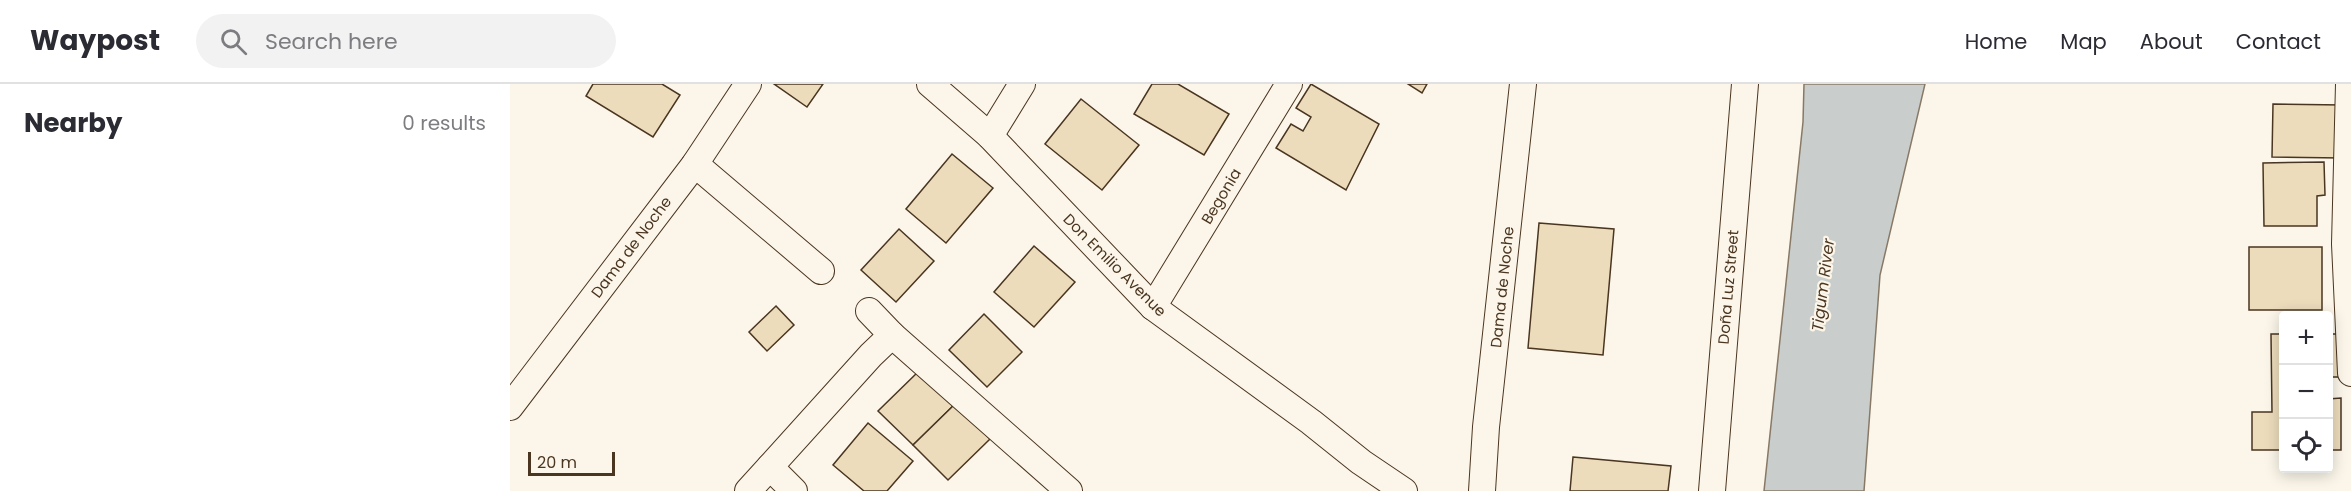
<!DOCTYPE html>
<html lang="en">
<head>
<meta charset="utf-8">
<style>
	body { margin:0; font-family:Poppins,sans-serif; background:#f2f2f3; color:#2b2b33 }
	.controls { position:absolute; right:18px; bottom:18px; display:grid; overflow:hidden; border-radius:6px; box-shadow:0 3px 15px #0003 }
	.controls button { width:54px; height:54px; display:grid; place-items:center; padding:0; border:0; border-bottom:2px solid #e1e1e2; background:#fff; color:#2b2b33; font:30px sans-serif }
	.scale { position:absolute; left:18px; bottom:15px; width:87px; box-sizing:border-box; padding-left:6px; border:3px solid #4a3520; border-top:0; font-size:16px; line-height:21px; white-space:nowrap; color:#4a3520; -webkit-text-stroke:4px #fbf6e9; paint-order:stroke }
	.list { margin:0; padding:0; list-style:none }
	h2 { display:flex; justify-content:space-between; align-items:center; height:78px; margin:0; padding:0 24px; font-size:26px }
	h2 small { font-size:20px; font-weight:400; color:#7c7c81 }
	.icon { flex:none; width:33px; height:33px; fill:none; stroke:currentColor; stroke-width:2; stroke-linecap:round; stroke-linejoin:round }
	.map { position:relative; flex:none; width:1841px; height:407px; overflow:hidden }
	header { display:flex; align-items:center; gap:36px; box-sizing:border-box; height:84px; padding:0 30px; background:#fff; border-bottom:2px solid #e1e1e2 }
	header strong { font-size:28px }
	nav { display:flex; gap:33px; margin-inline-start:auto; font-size:21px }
	.search { width:420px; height:54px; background:#f2f2f3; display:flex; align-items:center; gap:15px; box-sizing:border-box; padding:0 21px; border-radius:33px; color:#7c7c81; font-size:22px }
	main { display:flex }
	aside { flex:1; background:#fff }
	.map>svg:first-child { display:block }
	.water { fill:#c9cecd; stroke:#887966; stroke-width:1.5 }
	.building { fill:#ecdcbc; stroke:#4a3520; stroke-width:1.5 }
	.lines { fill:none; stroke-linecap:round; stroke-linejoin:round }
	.street-casing { stroke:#4a3520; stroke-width:28 }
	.street { stroke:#fbf6e9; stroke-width:26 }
	.labels { text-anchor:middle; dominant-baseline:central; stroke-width:4.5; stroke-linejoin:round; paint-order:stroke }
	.street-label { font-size:15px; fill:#4a3520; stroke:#fbf6e9 }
	.water-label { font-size:16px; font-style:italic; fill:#4a3520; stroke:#fbf6e9 }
</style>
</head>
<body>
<header>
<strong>Waypost</strong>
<div class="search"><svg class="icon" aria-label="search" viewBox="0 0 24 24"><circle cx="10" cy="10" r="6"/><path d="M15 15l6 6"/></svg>Search here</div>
<nav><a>Home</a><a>Map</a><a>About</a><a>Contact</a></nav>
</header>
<main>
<aside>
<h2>Nearby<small>0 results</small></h2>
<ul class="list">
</ul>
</aside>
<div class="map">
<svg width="1841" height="407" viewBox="0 0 1841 407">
	<rect width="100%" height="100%" fill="#fbf6e9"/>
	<polygon class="water" points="1294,0 1415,0 1370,191 1354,407 1254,407 1293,38"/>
	<g class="building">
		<polygon points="83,0 152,0 170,11 143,53 76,12"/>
		<polygon points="264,0 313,0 297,23"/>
		<polygon points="642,0 668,0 719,30 694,71 624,30"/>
		<polygon points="801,0 869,40 836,106 766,64 781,40 793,47 801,33 786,24"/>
		<polygon points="898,0 917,0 912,9"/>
		<polygon points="571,15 629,61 592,106 535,60"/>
		<polygon points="1763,20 1833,21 1832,74 1762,73"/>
		<polygon points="442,70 483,104 436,159 396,125"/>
		<polygon points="1814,78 1815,111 1807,112 1807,142 1754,142 1753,79"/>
		<polygon points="1029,139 1104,145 1093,271 1018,264"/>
		<polygon points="389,145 424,177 386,218 351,186"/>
		<polygon points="524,162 565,198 524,243 484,208"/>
		<rect x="1739" y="163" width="73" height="63"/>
		<polygon points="266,222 284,241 257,267 239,248"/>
		<polygon points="474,230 512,268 477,303 439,266"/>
		<polygon points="1761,250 1774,250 1774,366 1742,366 1742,328 1762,328"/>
		<rect x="1818" y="250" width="15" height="43"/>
		<polygon points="411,285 445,320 403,361 368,327"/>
		<polygon points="1831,314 1831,366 1818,366 1818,315"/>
		<polygon points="445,320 480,355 438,396 403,361"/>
		<polygon points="358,339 403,377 377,407 354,407 323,381"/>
		<polygon points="1063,373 1161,382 1158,407 1060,407"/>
	</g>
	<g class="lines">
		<g class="street-casing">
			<g id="street">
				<polyline points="420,0 480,52 643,223 801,338 851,378 894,407"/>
				<polyline points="1839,0 1835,160 1841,289"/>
				<polyline points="480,52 512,0"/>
				<polyline points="185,80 311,187"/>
				<polyline points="643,223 779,0"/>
				<polyline points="359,227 382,251 559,407"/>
				<polyline points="0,323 185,80 238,0"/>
				<polyline points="260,383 284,407"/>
				<polyline points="238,407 361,271 382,251"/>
				<polyline points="972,407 976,343 1013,0"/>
				<polyline points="1202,407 1235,0"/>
			</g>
		</g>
		<use href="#street" class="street"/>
	</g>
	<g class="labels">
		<g class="street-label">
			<text transform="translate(711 112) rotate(-59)">Begonia</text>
			<text transform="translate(121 163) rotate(-53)">Dama de Noche</text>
			<text transform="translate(605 181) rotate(45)">Don Emilio Avenue</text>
			<text transform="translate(992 203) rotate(-84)">Dama de Noche</text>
			<text transform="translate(1218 203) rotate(-85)">Doña Luz Street</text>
		</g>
		<g class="water-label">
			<text transform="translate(1313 201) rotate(-83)">Tigum River</text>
		</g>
	</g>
</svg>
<div class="controls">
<button>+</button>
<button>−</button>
<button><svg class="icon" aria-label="locate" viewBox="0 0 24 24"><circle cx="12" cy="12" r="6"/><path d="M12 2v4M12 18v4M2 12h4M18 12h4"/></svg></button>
</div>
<div class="scale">20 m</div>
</div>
</main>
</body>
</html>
